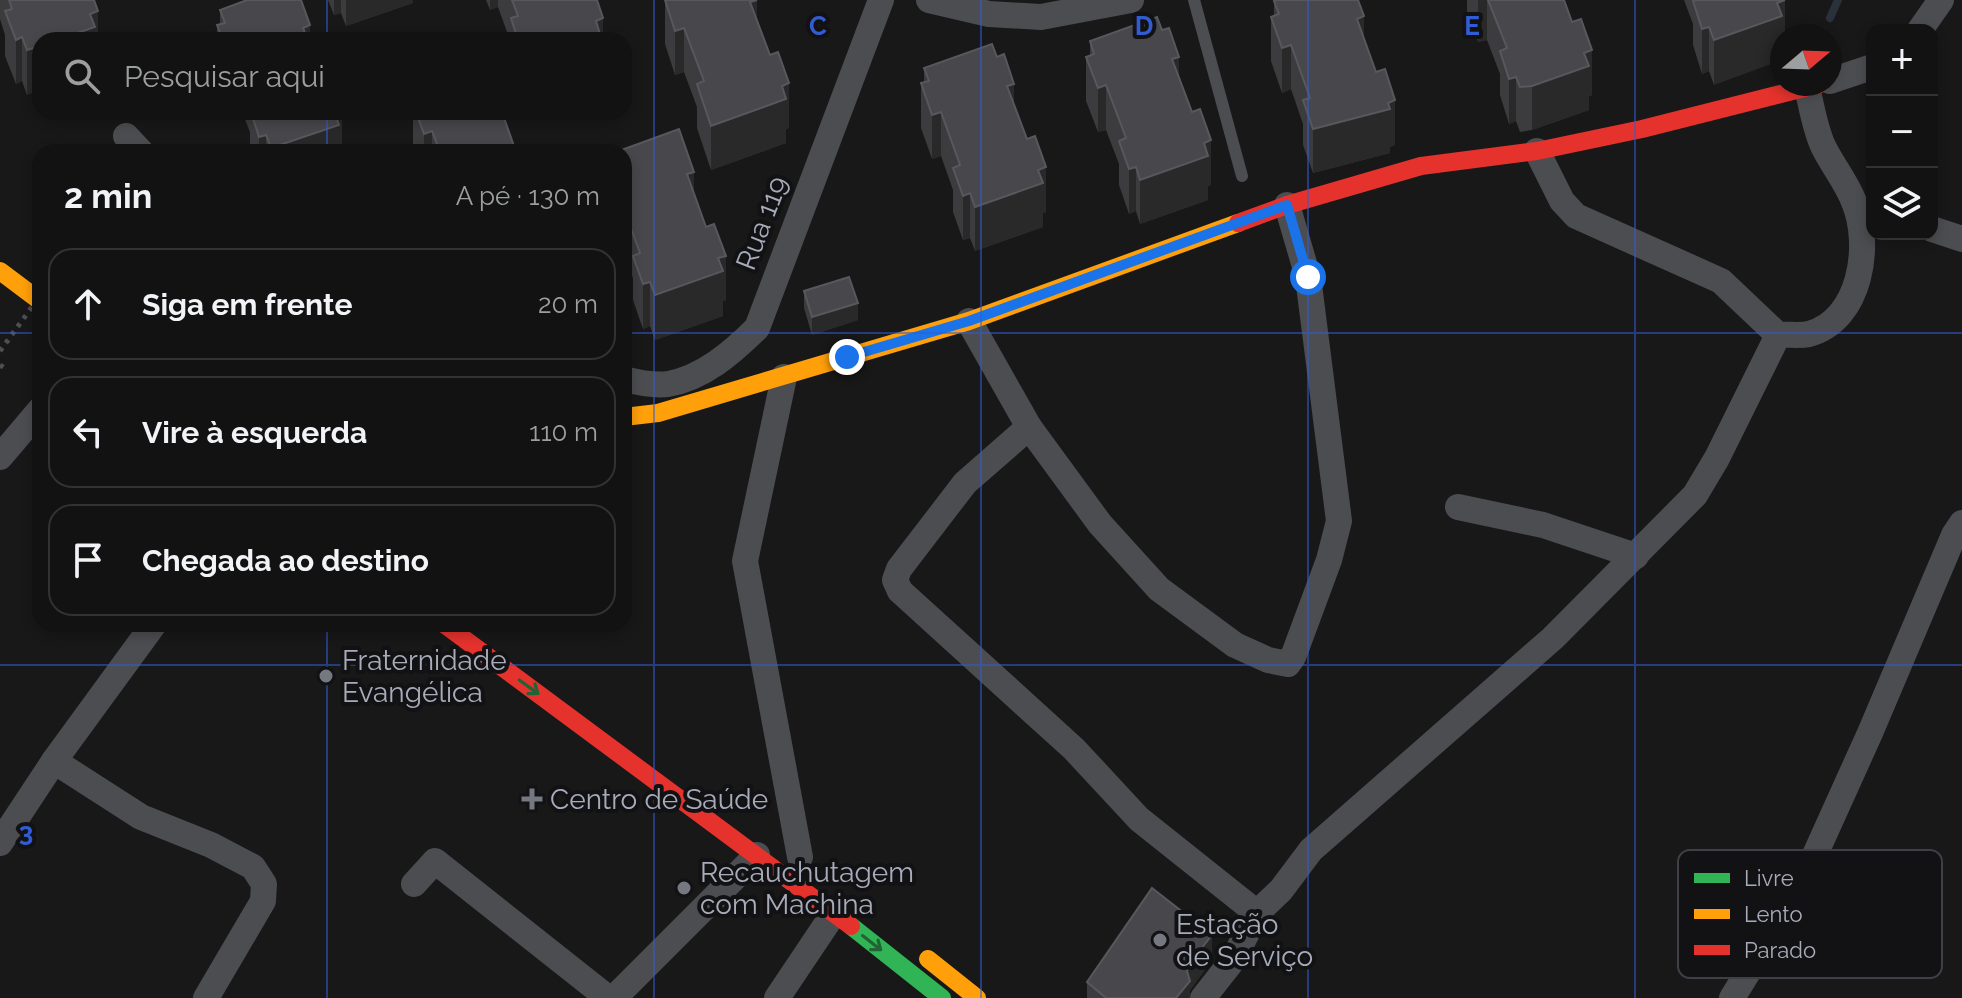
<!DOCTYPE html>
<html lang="pt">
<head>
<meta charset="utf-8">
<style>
	body { margin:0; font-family:Raleway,sans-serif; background:#1f2020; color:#f1f3f6 }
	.controls { position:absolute; right:24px; top:24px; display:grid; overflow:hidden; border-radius:16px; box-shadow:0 4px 12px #0003 }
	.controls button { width:72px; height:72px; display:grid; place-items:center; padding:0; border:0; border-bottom:2px solid #313232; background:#121212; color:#f1f3f6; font:40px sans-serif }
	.compass { position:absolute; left:1770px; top:24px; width:72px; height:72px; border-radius:50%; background:#121212; box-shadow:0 4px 12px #0003; rotate:71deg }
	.stop { position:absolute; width:24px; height:24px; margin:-18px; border:6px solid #1a73e8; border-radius:50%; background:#fff }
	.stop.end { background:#1a73e8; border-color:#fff; box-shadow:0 2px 8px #0008 }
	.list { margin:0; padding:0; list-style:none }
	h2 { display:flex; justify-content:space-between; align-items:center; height:104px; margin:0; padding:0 32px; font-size:34px }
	h2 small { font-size:26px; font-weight:400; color:#9c9e9f }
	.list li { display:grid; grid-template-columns:52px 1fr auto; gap:24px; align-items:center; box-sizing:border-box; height:112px; margin:0 16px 16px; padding:0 16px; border:2px solid #313232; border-radius:24px }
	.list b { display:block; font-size:30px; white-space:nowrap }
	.list em { font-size:26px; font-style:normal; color:#9c9e9f }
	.icon { flex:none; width:44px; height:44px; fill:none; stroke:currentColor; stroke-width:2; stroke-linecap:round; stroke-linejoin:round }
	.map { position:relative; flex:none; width:1962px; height:998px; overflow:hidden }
	.search { position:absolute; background:#121212; box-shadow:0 4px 12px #0003; left:32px; top:32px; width:600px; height:88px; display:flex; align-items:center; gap:20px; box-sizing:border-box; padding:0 28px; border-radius:24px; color:#9c9e9f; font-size:30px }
	.panel { position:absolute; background:#121212; box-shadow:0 4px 12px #0003; left:32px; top:144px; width:600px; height:488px; border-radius:24px }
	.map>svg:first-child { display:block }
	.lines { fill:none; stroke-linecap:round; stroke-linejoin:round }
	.stream { stroke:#2a313b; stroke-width:8 }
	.path { stroke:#4e4e53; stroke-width:5; stroke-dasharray:4 6; stroke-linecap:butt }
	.lane { stroke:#4c4d51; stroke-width:12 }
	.street { stroke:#4c4d51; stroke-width:26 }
	.fast { stroke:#30b455; stroke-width:18 }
	.slow { stroke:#ff9f0a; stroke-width:18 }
	.jam { stroke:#e5322d; stroke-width:18 }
	.path-bridge { stroke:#4e4e53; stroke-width:5; stroke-dasharray:4 6; stroke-linecap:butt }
	.wall { fill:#3c3c3f }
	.shaded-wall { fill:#29292a }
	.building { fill:#48484c; stroke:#57585d; stroke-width:2 }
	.oneway { stroke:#216334 }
	.route { stroke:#1a73e8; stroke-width:10 }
	.grid { fill:none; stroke:#325cd3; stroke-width:2; stroke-opacity:0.55 }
	.poi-dot { fill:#767881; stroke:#121214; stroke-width:3 }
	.labels { text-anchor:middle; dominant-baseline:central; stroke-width:8; stroke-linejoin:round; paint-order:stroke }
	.street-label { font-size:28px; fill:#a8abb9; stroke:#121214 }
	.poi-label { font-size:28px; fill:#a8abb9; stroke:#121214; text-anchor:start }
	.key { fill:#121214; stroke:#3f4046; stroke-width:2 }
	.key-label { font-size:22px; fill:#a8abb9 }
	.grid-label { font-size:26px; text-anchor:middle; font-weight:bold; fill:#325cd3; stroke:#121214; stroke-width:8; stroke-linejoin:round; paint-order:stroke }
</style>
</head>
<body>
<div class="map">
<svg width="1962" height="998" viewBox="0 0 1962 998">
	<rect width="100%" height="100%" fill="#181818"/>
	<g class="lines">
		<polyline class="stream" points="1830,18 1838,0"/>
		<polyline class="path" points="0,365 7,370"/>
		<polyline class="lane" points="1194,0 1242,176"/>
		<g class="street">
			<polyline points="929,0 989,14 1041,17 1131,0"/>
			<polyline points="1920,30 1941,0"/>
			<polyline points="1830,81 1872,67"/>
			<polyline points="126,136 141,152"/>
			<polyline points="1537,151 1562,201 1576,216 1721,281 1778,335"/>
			<polyline points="1932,229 1962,239"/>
			<polyline points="969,321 1029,427 1100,524 1159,589 1235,645 1268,660 1288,664 1293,657 1329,560 1339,521 1308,277 1287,205"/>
			<polyline points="784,377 745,561 800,857"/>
			<path d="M624 379C636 382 655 386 668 384 703 378 733 352 757 328L881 0"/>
			<polyline points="1029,427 965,483 899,569 895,580 900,591 1074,749 1139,819 1257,913"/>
			<polyline points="0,457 40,410"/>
			<polyline points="1458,507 1543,525 1636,556"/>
			<polyline points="54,761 141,817 211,845 253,867 264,884 263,901 206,998"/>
			<polyline points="0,843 54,761 154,624"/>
			<polyline points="414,884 435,861 608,998"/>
			<polyline points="614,998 757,855"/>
			<polyline points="777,998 834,913"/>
			<path d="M1203 998 1233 960 1257 913 1281 890 1311 850 1553 638 1695 495 1717 458 1778 335C1787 334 1800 336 1809 334 1861 320 1872 245 1854 202 1847 183 1833 166 1824 148 1815 130 1812 107 1807 88"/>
			<polyline points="1732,998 1800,888 1870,733 1954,535 1962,523"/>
		</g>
		<polyline class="fast" points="851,926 942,998"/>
		<g class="slow">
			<polyline points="0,271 40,301"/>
			<polyline points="624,417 658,413 969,321 1238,223"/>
			<polyline points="928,959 977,998"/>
		</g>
		<g class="jam">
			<polyline points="1238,223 1287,205 1421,166 1537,151 1642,129 1820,84"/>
			<polyline points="444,624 851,926"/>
		</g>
		<polyline class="path-bridge" points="0,351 40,296"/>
	</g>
	<g class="wall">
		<polygon points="0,0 94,0 98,40 27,95 22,81 16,84 5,56 5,35 0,19"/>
		<polygon points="328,0 413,0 413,3 346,26 341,13 334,15"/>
		<polygon points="486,0 597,0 603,40 510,40 498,7 490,10"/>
		<polygon points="665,0 757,21 770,55 789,128 786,129 786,143 711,170 697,128 697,107 684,72 675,75 665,44"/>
		<polygon points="1467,0 1564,0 1592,95 1589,96 1589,110 1532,130 1520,132 1516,121 1509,124 1500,95 1500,74 1487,40 1478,42 1467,11"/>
		<polygon points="1684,0 1785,0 1785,36 1714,85 1709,71 1702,74 1693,45 1693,24"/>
		<polygon points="1274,1 1364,39 1395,145 1390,147 1390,153 1313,173 1303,145 1303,124 1291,89 1282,93 1271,61 1271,17 1274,16"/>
		<polygon points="220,10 310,40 217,40 217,25 220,24"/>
		<polygon points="1090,41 1179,78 1211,185 1208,186 1208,200 1140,224 1136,211 1129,214 1119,185 1119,164 1106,130 1098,132 1086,101 1086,57 1090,56"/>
		<polygon points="924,68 1014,105 1046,212 1043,213 1043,227 975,251 970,238 963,240 953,212 953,190 941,156 932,159 921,128 921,83 924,82"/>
		<polygon points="242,112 342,112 342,152 250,152 250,132"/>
		<polygon points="413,112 506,112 506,124 516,152 415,152 413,147"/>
		<polygon points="624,152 694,193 726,300 723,301 723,316 655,340 650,326 643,329 633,300 633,278 624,253"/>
		<polygon points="804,291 858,320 812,335 804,308"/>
		<polygon points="1212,960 1190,990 1190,998 1087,998 1087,982"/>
	</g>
	<g class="shaded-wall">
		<polygon points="334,0 341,0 341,13 334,15"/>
		<polygon points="346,0 413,0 413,3 346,26"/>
		<polygon points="490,0 498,0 498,7 490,10"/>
		<polygon points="757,0 757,44 750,2"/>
		<polygon points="1478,0 1487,0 1487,40 1478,42"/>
		<polygon points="1785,0 1785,36 1782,36 1782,60 1714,85 1714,40 1777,3"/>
		<polygon points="98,11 98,40 57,40 90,14"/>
		<polygon points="1364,16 1364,61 1357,19"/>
		<polygon points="603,18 603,40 582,40 596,21"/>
		<polygon points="310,25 310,40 303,40 303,28"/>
		<polygon points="1709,27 1709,71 1702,74 1702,29"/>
		<polygon points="684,28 684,72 675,75 675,31"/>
		<polygon points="22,37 22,81 16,84 16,40"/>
		<polygon points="1291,45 1291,89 1282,93 1282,48"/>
		<polygon points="40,46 40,90 27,95 27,50"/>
		<polygon points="1592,50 1592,95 1589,96 1589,110 1532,130 1532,86 1584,53"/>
		<polygon points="1179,57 1179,101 1172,59"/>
		<polygon points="1516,77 1516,121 1509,124 1509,79"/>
		<polygon points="789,83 789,128 786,129 786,143 711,170 711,126 782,86"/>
		<polygon points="1014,84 1014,128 1007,86"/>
		<polygon points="1106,85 1106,130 1098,132 1098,88"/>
		<polygon points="1395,100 1395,145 1390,147 1390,153 1313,173 1313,129"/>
		<polygon points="334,112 342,112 342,152 271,152 271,148"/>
		<polygon points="941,112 941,156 932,159 932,115"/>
		<polygon points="432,131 432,152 424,152 424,134"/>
		<polygon points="266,135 266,152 259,152 259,137"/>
		<polygon points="1211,140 1211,185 1208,186 1208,200 1140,224 1140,180 1204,143"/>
		<polygon points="1046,167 1046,212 1043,213 1043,227 975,251 975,207 1038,170"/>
		<polygon points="1136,167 1136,211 1129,214 1129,169"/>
		<polygon points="694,172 694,217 687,174"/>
		<polygon points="970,193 970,238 963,240 963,196"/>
		<polygon points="726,256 726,300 723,301 723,316 655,340 655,295 718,258"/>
		<polygon points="650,282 650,326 643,329 643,284"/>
		<polygon points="858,303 858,320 812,335 812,317"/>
		<polygon points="1212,935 1212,960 1190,990 1190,998 1176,998 1190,963"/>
	</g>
	<g class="building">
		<polygon points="9,0 94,0 98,11 90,14 95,27 57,40 40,40 40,46 27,50 22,37 16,40 5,11 12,9"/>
		<polygon points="247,0 301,0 310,25 303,28 308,40 223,40 217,25 225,23 220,10"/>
		<polygon points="512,0 597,0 603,18 596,21 600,34 582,40 518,40 511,18 518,16"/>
		<polygon points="665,0 757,0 750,2 770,55 778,52 789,83 782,86 786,99 711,126 697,84 704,81 684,28 675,31"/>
		<polygon points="1277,0 1358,0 1364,16 1357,19 1376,72 1385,69 1395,100 1388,103 1390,109 1313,129 1303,100 1310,98 1291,45 1282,48 1271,17 1279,14 1274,1"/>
		<polygon points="1488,0 1564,0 1572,22 1581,19 1592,50 1584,53 1589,66 1532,86 1520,87 1516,77 1509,79 1500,51 1507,48"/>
		<polygon points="1695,0 1785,0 1777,3 1782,16 1714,40 1709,27 1702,29 1693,1"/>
		<polygon points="1157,17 1162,30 1169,28 1179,57 1172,59 1192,112 1200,109 1211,140 1204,143 1208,156 1140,180 1136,167 1129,169 1119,141 1126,138 1106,85 1098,88 1086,57 1094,54 1090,41"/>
		<polygon points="992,44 997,57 1004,54 1014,84 1007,86 1027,139 1035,136 1046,167 1038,170 1043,183 975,207 970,193 963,196 953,168 960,165 941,112 932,115 921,83 929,81 924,68"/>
		<polygon points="251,112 334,112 339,125 271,148 266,135 259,137"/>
		<polygon points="416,112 502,112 516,152 440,152 432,131 424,134"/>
		<polygon points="679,129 694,172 687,174 706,227 714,224 726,256 718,258 723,271 655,295 650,282 643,284 633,256 640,253 624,209 624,152 616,152"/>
		<polygon points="849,277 858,303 812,317 804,291"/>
		<polygon points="1152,888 1212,935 1190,963 1187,971 1190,981 1176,998 1106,998 1087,982"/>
	</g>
	<defs><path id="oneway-shaft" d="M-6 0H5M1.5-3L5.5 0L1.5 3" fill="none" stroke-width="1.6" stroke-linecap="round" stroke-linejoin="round" transform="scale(2)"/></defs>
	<g class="oneway">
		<use href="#oneway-shaft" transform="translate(529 687) rotate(36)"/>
		<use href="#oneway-shaft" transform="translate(872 943) rotate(38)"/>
	</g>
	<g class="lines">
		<polyline class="route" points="847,357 969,321 1287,205 1308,277"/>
	</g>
	<path class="grid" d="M327 0V40M654 0V998M981 0V998M1308 0V998M1635 0V998M327 112V152M0 333H40M624 333H1962M327 624V998M0 665H1962"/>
	<g class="poi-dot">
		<circle cx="326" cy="676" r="8"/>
		<path d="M528 787h8v8h8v8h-8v8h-8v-8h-8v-8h8z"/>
		<circle cx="684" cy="888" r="8"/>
		<circle cx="1160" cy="940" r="8"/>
	</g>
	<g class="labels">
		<g class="street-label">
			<text transform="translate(762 223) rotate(-69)">Rua 119</text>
		</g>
		<g class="poi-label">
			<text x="342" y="660">Fraternidade<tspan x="342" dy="32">Evangélica</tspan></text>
			<text x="550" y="799">Centro de Saúde</text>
			<text x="700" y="872">Recauchutagem<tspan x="700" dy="32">com Machina</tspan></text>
			<text x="1176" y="924">Estação<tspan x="1176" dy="32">de Serviço</tspan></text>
		</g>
	</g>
	<rect x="1678" y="850" width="264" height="128" rx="12" class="key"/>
	<rect x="1694" y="873" width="36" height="10" fill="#30b455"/>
	<rect x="1694" y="909" width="36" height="10" fill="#ff9f0a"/>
	<rect x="1694" y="945" width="36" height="10" fill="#e5322d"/>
	<g class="key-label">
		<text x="1744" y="886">Livre</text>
		<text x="1744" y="922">Lento</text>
		<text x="1744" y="958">Parado</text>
	</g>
	<g class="grid-label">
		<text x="818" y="35">C</text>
		<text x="1144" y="35">D</text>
		<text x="1472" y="35">E</text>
		<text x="26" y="841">3</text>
	</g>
</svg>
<div class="controls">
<button>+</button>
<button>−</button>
<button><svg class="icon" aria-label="layers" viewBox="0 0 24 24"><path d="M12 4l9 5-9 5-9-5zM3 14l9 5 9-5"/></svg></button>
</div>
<svg class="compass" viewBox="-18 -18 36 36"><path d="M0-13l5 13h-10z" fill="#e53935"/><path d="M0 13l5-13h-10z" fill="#9c9e9f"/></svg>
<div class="stop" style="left:1308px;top:277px"></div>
<div class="stop end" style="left:847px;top:357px"></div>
<div class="search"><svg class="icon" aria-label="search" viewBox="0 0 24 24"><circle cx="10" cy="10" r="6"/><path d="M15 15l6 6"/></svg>Pesquisar aqui</div>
<section class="panel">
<h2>2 min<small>A pé · 130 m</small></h2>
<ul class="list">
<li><svg class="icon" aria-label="ahead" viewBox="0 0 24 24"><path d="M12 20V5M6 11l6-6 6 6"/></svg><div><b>Siga em frente</b></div><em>20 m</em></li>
<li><svg class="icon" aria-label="left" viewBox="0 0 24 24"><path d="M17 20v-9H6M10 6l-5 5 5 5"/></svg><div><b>Vire à esquerda</b></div><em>110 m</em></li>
<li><svg class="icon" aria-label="arrive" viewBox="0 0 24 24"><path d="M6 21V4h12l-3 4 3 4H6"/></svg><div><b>Chegada ao destino</b></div></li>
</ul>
</section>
</div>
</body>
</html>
